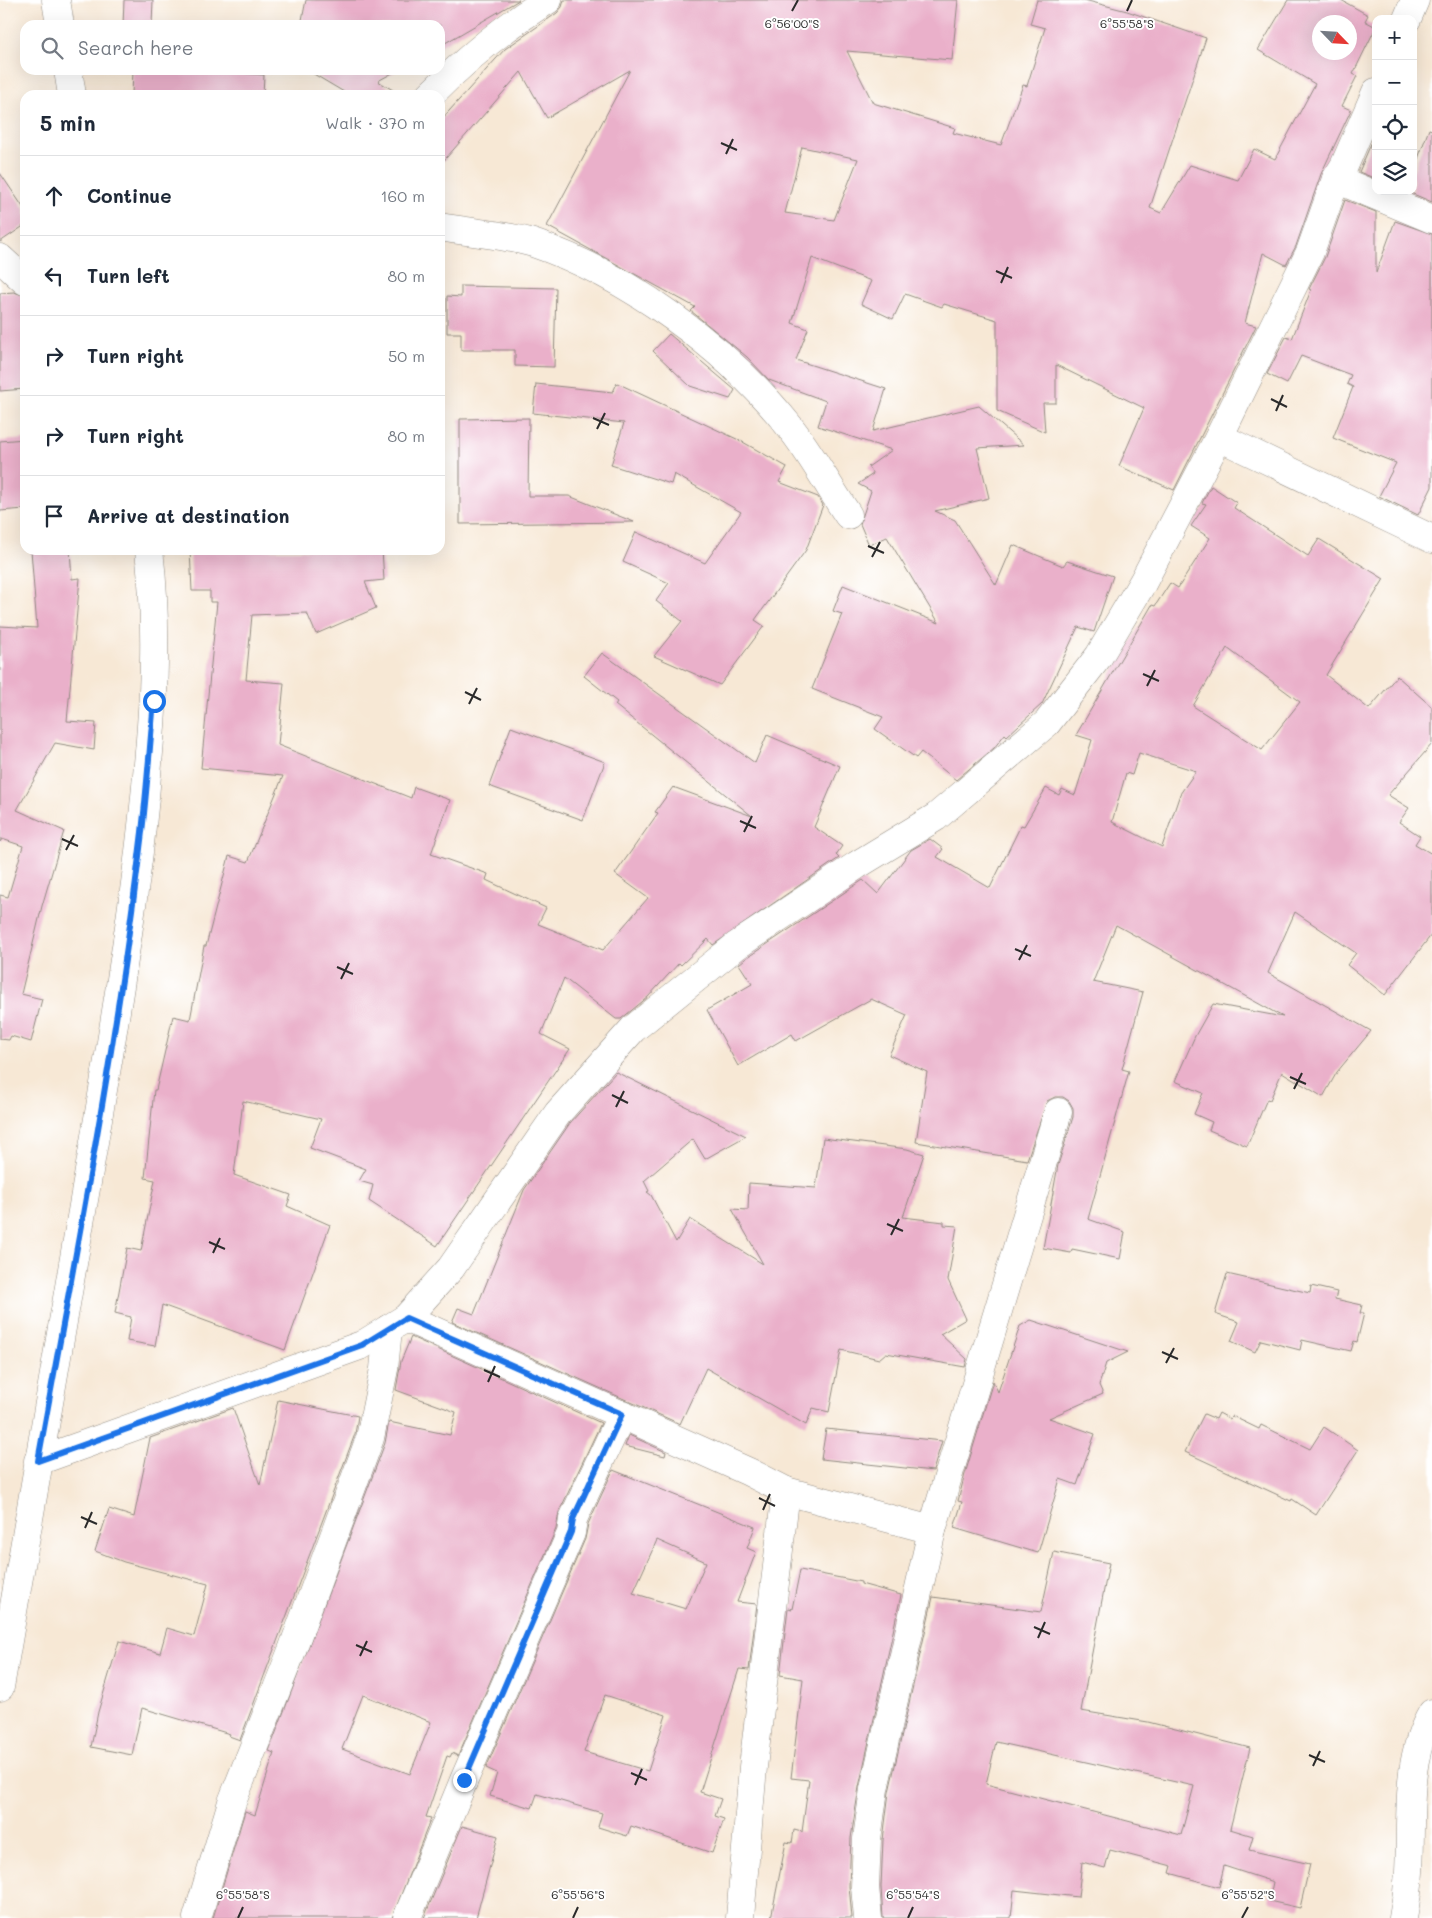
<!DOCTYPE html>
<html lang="en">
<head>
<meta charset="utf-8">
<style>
	body { margin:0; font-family:Mali,sans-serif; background:#f2f2f3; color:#1f2937 }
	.controls { position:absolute; right:15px; top:15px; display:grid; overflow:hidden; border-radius:10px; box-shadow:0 5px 20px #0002 }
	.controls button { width:45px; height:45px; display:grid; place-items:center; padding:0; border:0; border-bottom:1px solid #e0e1e3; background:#fff; color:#1f2937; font:25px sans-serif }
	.compass { position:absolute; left:1312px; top:15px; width:45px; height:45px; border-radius:50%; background:#fff; box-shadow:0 5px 20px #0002; rotate:115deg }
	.stop { position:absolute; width:15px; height:15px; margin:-11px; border:4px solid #1a73e8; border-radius:50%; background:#fff }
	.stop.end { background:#1a73e8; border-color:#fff; box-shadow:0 1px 5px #0008 }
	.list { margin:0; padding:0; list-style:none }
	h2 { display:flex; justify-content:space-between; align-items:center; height:65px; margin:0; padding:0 20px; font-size:21px }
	h2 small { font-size:16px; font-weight:400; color:#747a83 }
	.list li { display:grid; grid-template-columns:32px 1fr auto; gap:15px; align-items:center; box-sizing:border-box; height:80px; padding:0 20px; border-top:1px solid #e0e1e3 }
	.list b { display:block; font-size:19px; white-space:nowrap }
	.list em { font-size:16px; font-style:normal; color:#747a83 }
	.icon { flex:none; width:28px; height:28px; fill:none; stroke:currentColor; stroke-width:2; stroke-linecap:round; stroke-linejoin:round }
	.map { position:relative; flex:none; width:1432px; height:1918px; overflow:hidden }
	.search { position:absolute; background:#fff; box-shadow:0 5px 20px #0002; left:20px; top:20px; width:425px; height:55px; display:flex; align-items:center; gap:12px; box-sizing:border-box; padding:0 18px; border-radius:15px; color:#747a83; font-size:19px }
	.panel { position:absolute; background:#fff; box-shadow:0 5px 20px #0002; left:20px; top:90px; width:425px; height:465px; border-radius:15px }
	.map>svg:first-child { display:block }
	.building { fill:#eab0ca; fill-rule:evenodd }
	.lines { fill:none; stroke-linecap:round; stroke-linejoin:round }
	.street-casing { stroke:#918a80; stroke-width:29 }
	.primary-casing { stroke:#918a80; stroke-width:29 }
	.street { stroke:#fff; stroke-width:28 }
	.primary { stroke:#fff; stroke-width:28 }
	.route { stroke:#1a73e8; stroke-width:6 }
	.ticks { fill:none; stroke:#2b2b2b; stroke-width:2 }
	.ticks-label { font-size:12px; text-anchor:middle; fill:#2b2b2b; stroke:#fff; stroke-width:4; stroke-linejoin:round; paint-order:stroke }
</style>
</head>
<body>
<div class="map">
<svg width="1432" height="1918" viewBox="0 0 1432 1918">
	<rect width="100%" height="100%" fill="#fff"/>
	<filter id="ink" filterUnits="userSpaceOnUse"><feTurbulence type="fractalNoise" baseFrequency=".02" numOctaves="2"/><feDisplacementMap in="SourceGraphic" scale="10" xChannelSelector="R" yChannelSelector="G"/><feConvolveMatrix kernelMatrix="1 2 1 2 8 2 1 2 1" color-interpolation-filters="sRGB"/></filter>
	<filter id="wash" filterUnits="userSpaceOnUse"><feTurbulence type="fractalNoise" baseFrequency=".0096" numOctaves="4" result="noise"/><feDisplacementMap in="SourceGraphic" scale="20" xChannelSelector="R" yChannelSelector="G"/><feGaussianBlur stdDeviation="1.12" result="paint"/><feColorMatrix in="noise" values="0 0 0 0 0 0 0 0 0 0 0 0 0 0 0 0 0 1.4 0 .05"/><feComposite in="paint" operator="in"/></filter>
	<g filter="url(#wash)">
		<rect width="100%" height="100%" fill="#f7e8d5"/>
		<g id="blocks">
			<g class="building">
				<polygon points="124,0 153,0 152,25 123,25"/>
				<polygon points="306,0 519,0 440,46 440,25 301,25"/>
				<path d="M564 0H958L952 60 847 51 873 103 955 128 953 133 1001 145 1023 85 1027 86 1045 28 1030 24 1037 0H1084L1127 11 1206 38 1150 208 1161 213 1190 165 1238 180 1254 149 1275 159 1315 84 1258 50 1288 0H1341L1368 15 1365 21 1376 27 1353 74 1357 76 1342 106 1351 110 1321 174 1296 246 1286 265 1263 253 1245 323 1256 326 1174 490 1119 466 1144 408 1056 365V403H1043L1045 432 997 411V320L944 304 942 307 905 294 893 319 861 304 871 281 812 258 792 323 808 329 796 360 886 389 873 431 979 406 1024 445 977 448 989 498 935 511 955 520 996 585 1013 545 1063 566 1067 561 1113 576 1094 632 1078 627 1042 704 1007 736 1005 734 994 748 956 780 921 752 916 758 875 729 883 717 812 689 842 614 833 611 843 585 939 623 887 537 869 545 860 524 871 491 858 484 873 474 868 467 892 450 818 426 826 401 769 380 747 357 691 311 695 307 547 226 630 70 547 118 521 72 440 165V121L505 49 557 13 562 7ZM1320 22H1350V52H1320ZM802 147 858 159 834 220 785 213Z"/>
				<polygon points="133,70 198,70 264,75 263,95 132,95"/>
				<polygon points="307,70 398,70 378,81 401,95 349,95"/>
				<polygon points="1429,129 1432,130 1432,202 1406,191 1413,191 1413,172"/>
				<polygon points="1376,132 1376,179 1359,172"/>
				<polygon points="0,173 25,210 25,225 0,242"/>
				<polygon points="1345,200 1376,212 1376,273 1395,221 1432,234 1432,487 1418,515 1379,496 1396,463 1333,438 1353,387 1347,384 1351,375 1301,356 1287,384 1267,374 1286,337 1292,339 1311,290 1309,289 1325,257"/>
				<polygon points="461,286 556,288 554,367 515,366 515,350 461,350 461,333 447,333 447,296 461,297"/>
				<polygon points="14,292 25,296 25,389 0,391 0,293"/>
				<polygon points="669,334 735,390 730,399 690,386 653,351"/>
				<polygon points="617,383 741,441 787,467 779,482 818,497 823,505 806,550 755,620 764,626 720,685 654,656 682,621 656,601 669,583 623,562 636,532 705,563 741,512 674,474 671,484 611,465 624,423 533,413 536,384 613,392"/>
				<polygon points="529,418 528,496 569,496 634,522 460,524 460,419"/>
				<polygon points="25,439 25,509 0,511 0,441"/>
				<path d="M1211 486 1237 503 1234 508 1308 556 1319 539 1384 579 1326 675 1369 709 1397 676 1432 707V744L1388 795 1409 808 1399 822 1420 836 1415 844 1432 854V934L1385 995 1347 965 1356 953 1295 912 1268 973 1371 1031 1337 1072 1323 1097 1282 1072 1270 1100 1267 1099 1247 1146 1209 1130 1212 1122 1194 1114 1203 1093 1175 1081 1195 1036 1213 1004 1283 1017 1116 925 1093 982 1143 992 1122 1069 1129 1071 1088 1219 1125 1232 1120 1259 1072 1249 1071 1253 1043 1248 1058 1165 1073 1117V1108L1069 1101 1063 1097H1055L1047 1101 1027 1160 916 1142 927 1072 889 1055 907 1015 871 999 796 1041 792 1034 738 1066 707 1010 752 984 739 964 745 959 863 880 878 894 911 850 930 839 943 849 937 857 990 888 1021 825 1024 826 1046 788 1059 795 1062 789 1075 795 1092 740 1076 735 1152 605 1155 606 1170 583 1178 588 1210 538 1191 526 1206 504 1202 503ZM1227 648 1300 702 1262 750 1193 706ZM1139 753 1196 771 1180 794 1162 847 1112 822 1126 773 1132 775Z"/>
				<polygon points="31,550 70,550 72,579 80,578 67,721 96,723 94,750 55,743 17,810 64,831 42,906 21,994 42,999 31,1042 11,1036 9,1040 0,1039 0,895 8,897 23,846 2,839 0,842 0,626 37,628"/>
				<polygon points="190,550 382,550 384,580 365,582 376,608 316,634 307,613 252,615 246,680 284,683 278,745 411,798 414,787 450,800 431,854 488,874 486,880 546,908 538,924 603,950 648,898 615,874 658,813 655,812 673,787 752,816 615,705 617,702 584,676 602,653 755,763 767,735 840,766 814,827 842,846 836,855 839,858 713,945 708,939 681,965 679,963 648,997 621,1019 616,1019 564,978 541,1034 570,1049 437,1246 369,1201 373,1185 359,1181 366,1169 310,1148 321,1119 243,1101 234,1175 291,1195 287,1206 330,1225 285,1350 162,1305 155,1346 127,1341 131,1317 115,1313 127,1248 141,1251 155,1180 145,1178 154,1090 156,1090 173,1016 190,1020 204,946 206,946 229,856 248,862 283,776 201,768 217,602 210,602 210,591 192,591"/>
				<polygon points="511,727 605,762 583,820 489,786"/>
				<polygon points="616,1072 746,1136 705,1159 693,1139 644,1181 649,1191 647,1192 651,1195 676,1242 690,1219 763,1264 732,1209 748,1210 749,1183 816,1188 823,1138 907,1149 924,1154 903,1217 944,1222 944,1225 957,1226 948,1280 966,1319 940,1334 967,1359 965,1367 886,1353 879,1359 841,1350 829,1412 813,1408 806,1425 706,1368 680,1424 452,1322 458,1308 474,1314 524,1190 570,1123"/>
				<polygon points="1227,1274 1310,1293 1311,1286 1337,1292 1335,1299 1362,1305 1360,1313 1364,1313 1357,1342 1354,1341 1351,1351 1302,1340 1300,1350 1261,1340 1255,1352 1231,1341 1239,1322 1215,1314"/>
				<polygon points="1031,1320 1128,1352 1106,1363 1099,1385 1103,1394 1049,1418 1095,1434 1077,1485 1060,1479 1038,1553 954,1528 962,1502 958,1501 965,1474 993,1381 998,1392 1020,1326"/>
				<path d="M411 1337 601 1423 559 1512 556 1529 458 1756 452 1753 450 1757 447 1756 426 1817 431 1818 392 1918H213L245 1811 255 1815 274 1753 269 1751 385 1443 389 1422 450 1435 456 1412 396 1390 401 1361ZM363 1695 431 1722 410 1774 342 1749Z"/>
				<polygon points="278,1400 358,1416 355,1434 240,1740 229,1736 230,1734 142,1708 132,1755 91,1747 98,1712 119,1641 160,1653 167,1628 194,1636 208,1584 124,1562 95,1551 109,1509 134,1517 150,1438 233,1408 260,1485"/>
				<polygon points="1219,1413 1230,1419 1232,1416 1259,1429 1261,1425 1310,1449 1324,1427 1358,1450 1316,1515 1292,1499 1291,1501 1185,1452 1204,1414 1216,1419"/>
				<polygon points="826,1429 942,1441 933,1471 821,1459"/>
				<polygon points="629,1435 666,1452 665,1456 625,1446"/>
				<path d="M613 1470 755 1527 747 1548 756 1552 737 1602 757 1604 749 1670 739 1669 700 1792 721 1799 715 1816 724 1819 712 1853 631 1826 627 1836 598 1827 602 1813 537 1794 532 1808 490 1796 497 1773 486 1768 585 1539 588 1524ZM657 1540 706 1562 686 1609 633 1593ZM605 1695 666 1715 648 1771 584 1752Z"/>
				<path d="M1054 1552 1109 1563 1081 1711 1148 1722 1250 1748 1230 1829 1253 1836 1249 1850 1310 1864 1300 1908 1269 1901 1273 1882 1224 1866 1219 1887 1170 1873 1172 1866 1110 1850 1105 1868 1082 1862 1078 1897 1014 1890 1011 1918H883L881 1887 883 1840 889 1792 933 1597 1041 1612ZM996 1742 1194 1786 1181 1835 986 1784Z"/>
				<polygon points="800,1570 861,1582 861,1584 901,1595 859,1787 851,1838 849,1886 852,1918 771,1918 786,1842 792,1843 794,1830 802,1832 809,1780 791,1778 803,1679 780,1675 788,1608 792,1609"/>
				<polygon points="462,1826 498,1836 476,1918 424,1918"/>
			</g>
		</g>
	</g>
	<g filter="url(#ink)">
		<use href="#blocks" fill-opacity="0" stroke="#918a80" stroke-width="1"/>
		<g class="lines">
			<g class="street-casing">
				<g id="street">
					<polyline points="1407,19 1415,0"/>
					<path d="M430 95C466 59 505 26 548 0"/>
					<polyline points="1336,179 1432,219"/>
					<path d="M440 227C467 232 508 235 533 243 628 275 727 348 789 426 811 453 828 486 848 515"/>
					<polyline points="0,258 25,281"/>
					<polyline points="1219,437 1432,539"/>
					<polyline points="406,1318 749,1472 786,1491 932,1530"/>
					<polyline points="38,1461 362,1345 406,1318 451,1268 558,1113 633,1029 736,946 857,865 936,817 1047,723 1099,656 1143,582 1219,437 1310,252 1336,179 1344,166 1376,92"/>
					<polyline points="197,1918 232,1802 291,1653 370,1438 384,1369 388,1329"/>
					<polyline points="407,1918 464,1780 571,1533 573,1519 622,1414"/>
					<polyline points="740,1918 753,1767 786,1491"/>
					<polyline points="868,1918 865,1887 867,1839 874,1789 932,1530 1058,1112"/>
					<path d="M1403 1918C1406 1903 1408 1887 1409 1872 1412 1820 1404 1761 1432 1713"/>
				</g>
			</g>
			<g class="primary-casing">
				<g id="primary">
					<polyline points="56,0 60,25"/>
					<polyline points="68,70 72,95"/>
					<path d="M0 1687C35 1476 74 1266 109 1055 124 962 139 869 147 775 154 700 158 625 149 550"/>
				</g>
			</g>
			<use href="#street" class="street"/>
			<use href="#primary" class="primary"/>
		</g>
	</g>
	<g class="lines" filter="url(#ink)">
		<path class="route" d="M154 701C150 744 147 788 142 832 117 1043 76 1252 38 1461L362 1345 406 1318 622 1414 573 1519 571 1532 464 1780"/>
	</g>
	<path class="ticks" d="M792 11 798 0M1127 11 1132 0M721 143 737 150M726 154 733 139M996 271 1012 278M1001 283 1008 267M1271 399 1287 407M1276 411 1283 395M593 418 609 425M597 429 605 413M868 546 884 553M872 557 880 542M1143 674 1159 681M1147 686 1155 670M465 692 481 700M469 704 477 688M740 821 756 828M744 832 752 816M62 839 78 846M66 850 74 835M1015 949 1031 956M1019 960 1027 945M337 967 353 974M341 979 349 963M1290 1077 1306 1084M1294 1089 1302 1073M612 1095 628 1103M616 1107 624 1091M887 1224 903 1231M891 1235 899 1219M209 1242 225 1249M213 1253 220 1238M1162 1352 1178 1359M1166 1363 1174 1348M484 1370 500 1377M488 1382 495 1366M759 1498 775 1506M763 1510 770 1494M81 1517 97 1524M85 1528 92 1512M1034 1627 1050 1634M1038 1638 1045 1622M356 1645 372 1652M360 1656 367 1641M1309 1755 1325 1762M1313 1766 1320 1751M631 1773 647 1780M635 1785 642 1769M238 1918 243 1907M573 1918 578 1907M908 1918 913 1907M1242 1918 1248 1907"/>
	<g class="ticks-label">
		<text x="792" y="28">6°56'00"S</text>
		<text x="1127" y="28">6°55'58"S</text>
		<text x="243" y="1899">6°55'58"S</text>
		<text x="578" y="1899">6°55'56"S</text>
		<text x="913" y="1899">6°55'54"S</text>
		<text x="1248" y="1899">6°55'52"S</text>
	</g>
</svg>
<div class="controls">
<button>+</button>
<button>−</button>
<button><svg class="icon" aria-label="locate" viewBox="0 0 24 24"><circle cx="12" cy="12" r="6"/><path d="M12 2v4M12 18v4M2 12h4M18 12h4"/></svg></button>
<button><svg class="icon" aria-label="layers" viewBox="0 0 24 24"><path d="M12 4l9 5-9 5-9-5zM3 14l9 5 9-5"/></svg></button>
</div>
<svg class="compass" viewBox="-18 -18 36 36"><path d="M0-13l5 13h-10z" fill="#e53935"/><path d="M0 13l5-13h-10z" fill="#747a83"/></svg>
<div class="stop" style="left:154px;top:701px"></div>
<div class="stop end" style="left:464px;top:1780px"></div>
<div class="search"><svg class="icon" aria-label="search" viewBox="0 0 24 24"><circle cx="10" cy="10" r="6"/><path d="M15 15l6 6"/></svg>Search here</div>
<section class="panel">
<h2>5 min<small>Walk · 370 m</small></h2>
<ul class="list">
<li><svg class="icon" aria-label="ahead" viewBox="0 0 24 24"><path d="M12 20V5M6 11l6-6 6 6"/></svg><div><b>Continue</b></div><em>160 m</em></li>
<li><svg class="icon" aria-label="left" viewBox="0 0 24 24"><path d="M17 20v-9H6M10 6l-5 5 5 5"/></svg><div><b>Turn left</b></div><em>80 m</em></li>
<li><svg class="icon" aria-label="right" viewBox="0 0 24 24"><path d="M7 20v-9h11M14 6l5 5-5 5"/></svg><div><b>Turn right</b></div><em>50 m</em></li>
<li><svg class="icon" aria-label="right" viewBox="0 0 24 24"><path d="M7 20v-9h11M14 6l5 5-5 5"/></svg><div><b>Turn right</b></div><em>80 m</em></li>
<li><svg class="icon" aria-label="arrive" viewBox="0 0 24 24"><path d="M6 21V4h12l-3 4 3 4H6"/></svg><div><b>Arrive at destination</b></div></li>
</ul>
</section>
</div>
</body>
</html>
